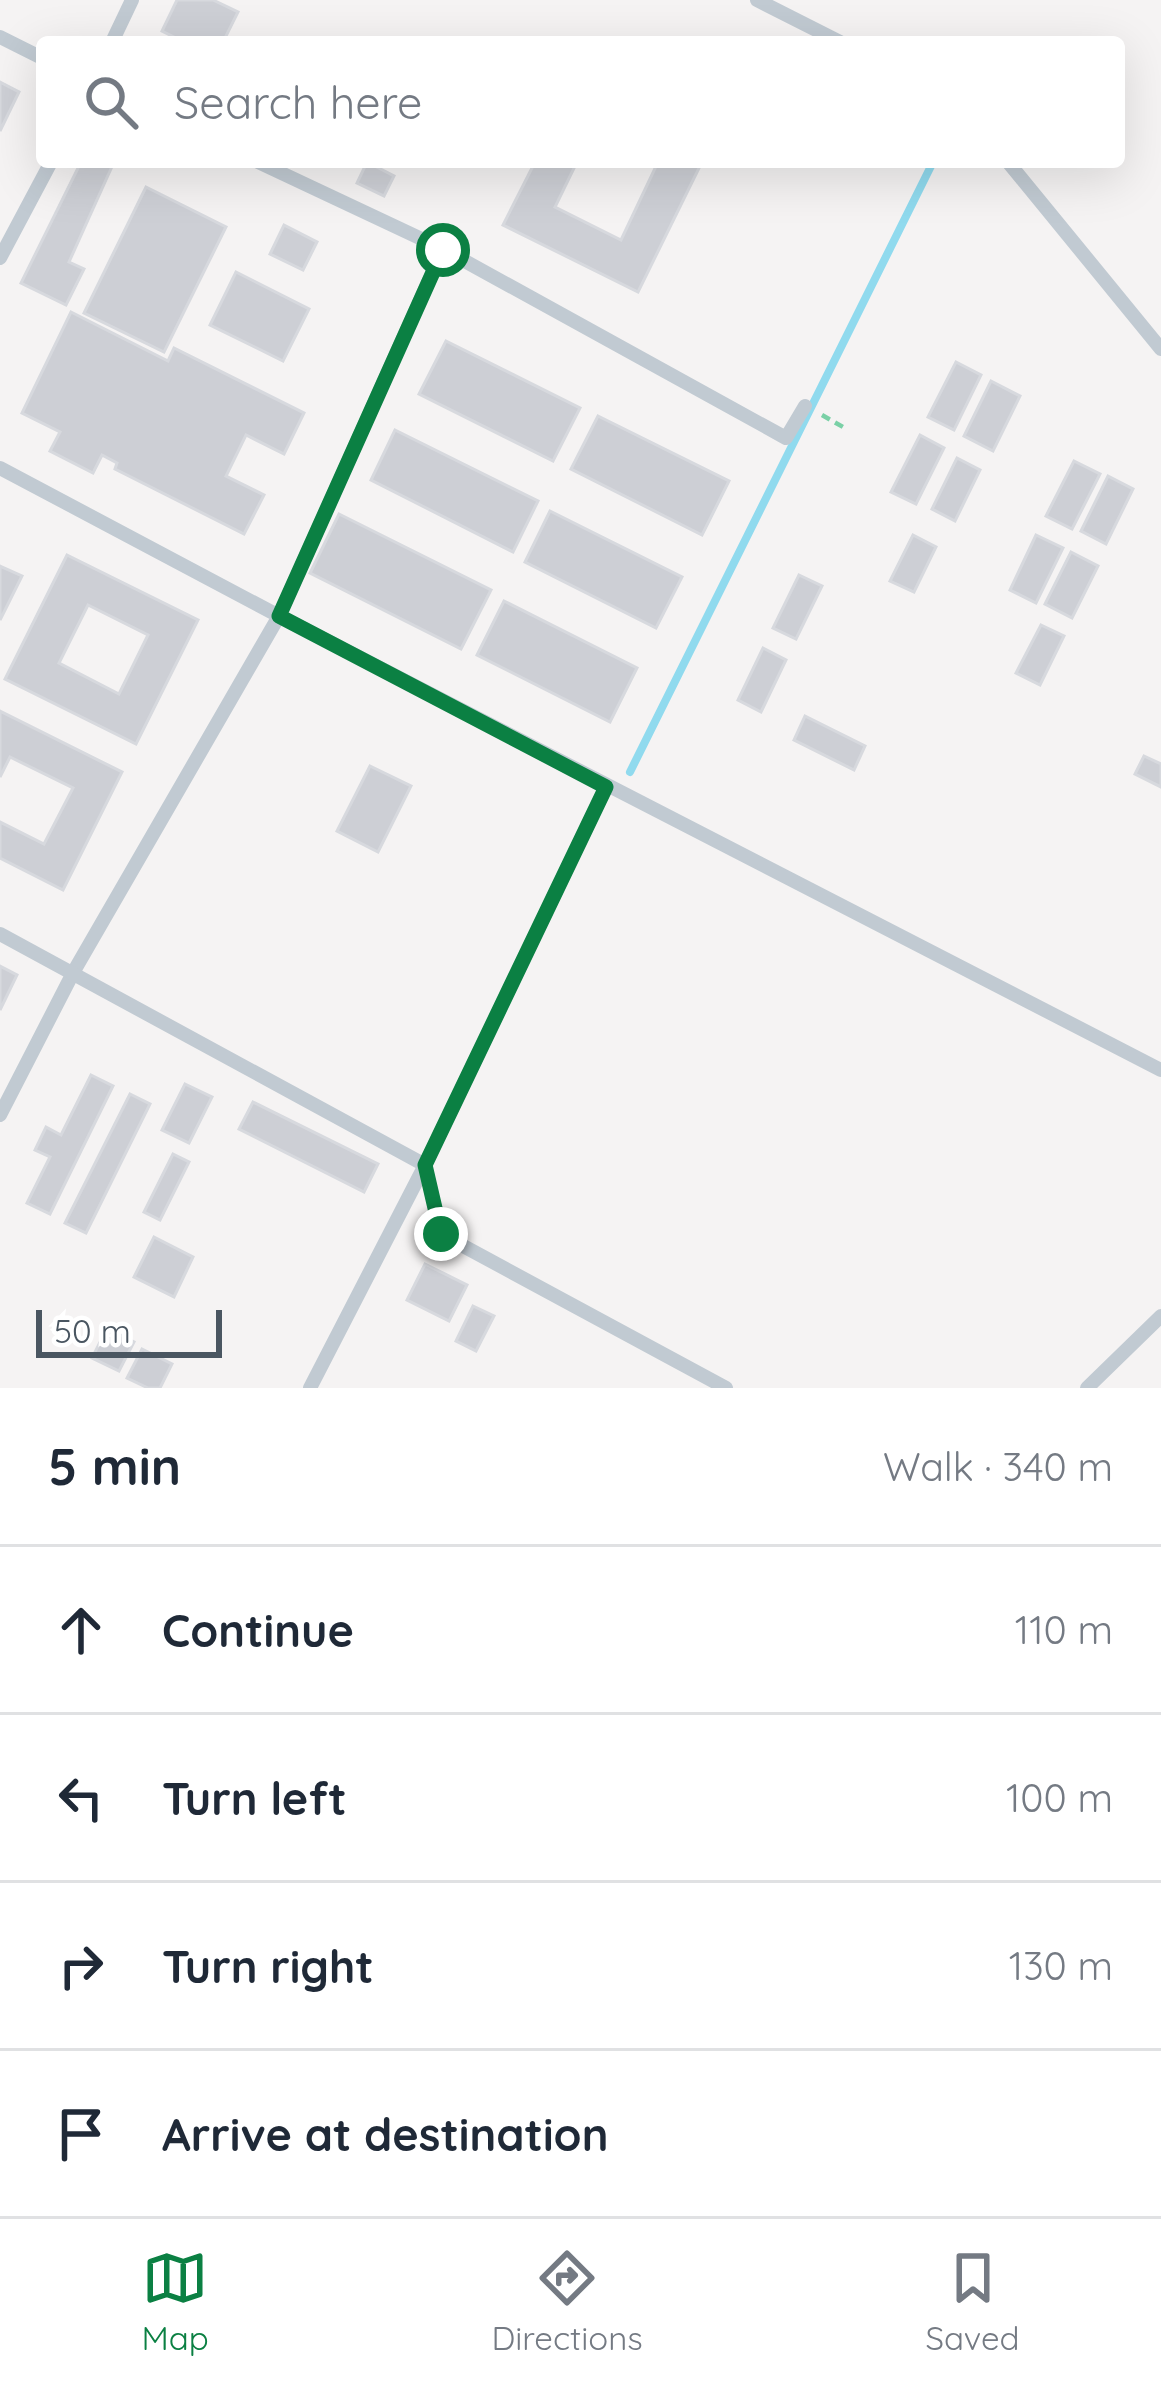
<!DOCTYPE html>
<html lang="en">
<head>
<meta charset="utf-8">
<style>
	body { margin:0; font-family:Quicksand,sans-serif; background:#f6f6f7; color:#1f2937 }
	.scale { position:absolute; left:36px; bottom:30px; width:186px; box-sizing:border-box; padding-left:12px; border:6px solid #4a5661; border-top:0; font-size:33px; line-height:42px; white-space:nowrap; color:#4a5661; -webkit-text-stroke:9px #fff; paint-order:stroke }
	.stop { position:absolute; width:36px; height:36px; margin:-27px; border:9px solid #0b8043; border-radius:50%; background:#fff }
	.stop.end { background:#0b8043; border-color:#fff; box-shadow:0 3px 12px #0008 }
	.list { margin:0; padding:0; list-style:none }
	h2 { display:flex; justify-content:space-between; align-items:center; height:156px; margin:0; padding:0 48px; font-size:51px }
	h2 small { font-size:39px; font-weight:400; color:#747a83 }
	.list li { display:grid; grid-template-columns:78px 1fr auto; gap:36px; align-items:center; box-sizing:border-box; height:168px; padding:0 48px; border-top:3px solid #e0e1e3 }
	.list b { display:block; font-size:45px; white-space:nowrap }
	.list em { font-size:39px; font-style:normal; color:#747a83 }
	.icon { flex:none; width:66px; height:66px; fill:none; stroke:currentColor; stroke-width:2; stroke-linecap:round; stroke-linejoin:round }
	.map { position:relative; flex:none; width:1161px; height:1388px; overflow:hidden }
	.search { position:absolute; background:#fff; box-shadow:0 12px 48px #0002; left:36px; right:36px; top:36px; height:132px; display:flex; align-items:center; gap:30px; box-sizing:border-box; padding:0 42px; border-radius:12px; color:#747a83; font-size:45px }
	.sheet { height:828px; background:#fff }
	nav { display:flex; justify-content:space-around; align-items:center; box-sizing:border-box; height:168px; border-top:3px solid #e0e1e3; background:#fff; font-size:33px; color:#747a83 }
	nav a { display:grid; justify-items:center; gap:6px }
	nav .on { color:#0b8043 }
	.map>svg:first-child { display:block }
	.lines { fill:none; stroke-linecap:round; stroke-linejoin:round }
	.stream { stroke:#90daee; stroke-width:8 }
	.building { fill:#cdcfd5; stroke:#d7d9de; stroke-width:3; fill-rule:evenodd }
	.path { stroke:#7ad0a6; stroke-width:4.5; stroke-dasharray:9 6; stroke-linecap:butt }
	.lane { stroke:#c1cad2; stroke-width:14 }
	.route { stroke:#0b8043; stroke-width:15 }
</style>
</head>
<body>
<div class="map">
<svg width="1161" height="1388" viewBox="0 0 1161 1388">
	<rect width="100%" height="100%" fill="#f5f3f3"/>
	<g class="lines">
		<polyline class="stream" points="630,772 933,162"/>
	</g>
	<g class="building">
		<polygon points="177,0 213,0 238,12 223,42 184,42 162,31"/>
		<polygon points="0,82 19,92 0,131"/>
		<polygon points="81,162 114,162 69,262 84,269 66,305 21,283"/>
		<polygon points="367,162 394,176 384,196 357,183"/>
		<polygon points="535,162 577,162 555,207 621,240 658,162 702,162 638,292 503,225"/>
		<polygon points="146,187 226,227 164,352 84,313"/>
		<polygon points="284,225 317,242 303,270 270,254"/>
		<polygon points="236,272 309,309 283,361 210,325"/>
		<polygon points="71,312 168,361 174,348 304,413 284,454 246,435 226,476 264,495 244,534 115,469 117,463 102,455 93,473 50,451 60,432 22,413"/>
		<polygon points="446,341 580,408 553,461 419,394"/>
		<polygon points="956,362 981,375 954,430 928,417"/>
		<polygon points="991,381 1020,396 993,451 964,436"/>
		<polygon points="598,416 729,481 702,535 571,469"/>
		<polygon points="395,430 538,501 513,552 371,480"/>
		<polygon points="920,435 944,448 916,504 891,492"/>
		<polygon points="957,458 980,470 955,521 932,509"/>
		<polygon points="1074,461 1100,474 1072,529 1046,516"/>
		<polygon points="1108,476 1133,489 1106,544 1081,531"/>
		<polygon points="550,511 682,577 656,628 525,562"/>
		<polygon points="339,514 491,590 461,649 310,573"/>
		<polygon points="913,535 936,547 914,592 890,581"/>
		<polygon points="1036,535 1063,548 1036,603 1010,590"/>
		<polygon points="1071,552 1098,566 1072,618 1045,604"/>
		<path d="M67 555 198 620 136 744 5 679ZM88 605 148 635 119 694 59 663Z"/>
		<polygon points="0,566 22,576 0,620"/>
		<polygon points="799,575 822,586 796,639 773,628"/>
		<polygon points="504,601 637,668 610,722 477,655"/>
		<polygon points="1041,625 1064,636 1040,685 1016,673"/>
		<polygon points="763,648 786,660 761,712 738,700"/>
		<polygon points="0,711 122,772 63,890 0,858 0,822 44,844 73,788 10,757 0,777"/>
		<polygon points="805,716 865,746 854,770 794,740"/>
		<polygon points="1144,756 1161,764 1161,787 1135,774"/>
		<polygon points="370,766 411,786 378,852 337,831"/>
		<polygon points="0,966 17,975 0,1010"/>
		<polygon points="91,1075 113,1086 50,1214 27,1203 50,1157 35,1150 46,1127 61,1135"/>
		<polygon points="185,1084 212,1097 189,1143 162,1130"/>
		<polygon points="130,1094 150,1104 86,1233 65,1223"/>
		<polygon points="253,1102 378,1164 364,1192 239,1129"/>
		<polygon points="173,1154 189,1162 160,1220 144,1212"/>
		<polygon points="154,1237 193,1257 174,1297 134,1277"/>
		<polygon points="425,1264 467,1285 449,1321 407,1300"/>
		<polygon points="473,1306 494,1316 476,1351 456,1341"/>
		<polygon points="107,1328 134,1342 119,1371 92,1358"/>
		<polygon points="142,1349 172,1364 160,1388 148,1388 127,1378"/>
	</g>
	<g class="lines">
		<polyline class="path" points="822,415 843,427"/>
		<g class="lane">
			<polyline points="757,0 840,42"/>
			<polyline points="0,37 42,58"/>
			<polyline points="112,42 132,0"/>
			<polyline points="258,162 443,249 279,616 1161,1070"/>
			<polyline points="1008,162 1161,349"/>
			<polyline points="443,249 786,438 805,406"/>
			<polyline points="0,258 51,162"/>
			<polyline points="0,468 279,616 74,971 0,1115"/>
			<polyline points="0,934 425,1165 441,1234 726,1388"/>
			<polyline points="310,1388 425,1165 606,787"/>
			<polyline points="1087,1388 1161,1316"/>
		</g>
	</g>
	<g class="lines">
		<polyline class="route" points="441,1234 425,1165 606,787 279,616 443,250"/>
	</g>
</svg>
<div class="scale">50 m</div>
<div class="stop" style="left:443px;top:250px"></div>
<div class="stop end" style="left:441px;top:1234px"></div>
<div class="search"><svg class="icon" aria-label="search" viewBox="0 0 24 24"><circle cx="10" cy="10" r="6"/><path d="M15 15l6 6"/></svg>Search here</div>
</div>
<section class="sheet">
<h2>5 min<small>Walk · 340 m</small></h2>
<ul class="list">
<li><svg class="icon" aria-label="ahead" viewBox="0 0 24 24"><path d="M12 20V5M6 11l6-6 6 6"/></svg><div><b>Continue</b></div><em>110 m</em></li>
<li><svg class="icon" aria-label="left" viewBox="0 0 24 24"><path d="M17 20v-9H6M10 6l-5 5 5 5"/></svg><div><b>Turn left</b></div><em>100 m</em></li>
<li><svg class="icon" aria-label="right" viewBox="0 0 24 24"><path d="M7 20v-9h11M14 6l5 5-5 5"/></svg><div><b>Turn right</b></div><em>130 m</em></li>
<li><svg class="icon" aria-label="arrive" viewBox="0 0 24 24"><path d="M6 21V4h12l-3 4 3 4H6"/></svg><div><b>Arrive at destination</b></div></li>
</ul>
</section>
<nav>
<a class="on"><svg class="icon" aria-label="map" viewBox="0 0 24 24"><path d="M3 6l6-2 6 2 6-2v14l-6 2-6-2-6 2zM9 4v14M15 6v14"/></svg>Map</a>
<a><svg class="icon" aria-label="directions" viewBox="0 0 24 24"><path d="M12 3l9 9-9 9-9-9zM9 14v-3h6M13 9l2 2-2 2"/></svg>Directions</a>
<a><svg class="icon" aria-label="saved" viewBox="0 0 24 24"><path d="M7 4h10v16l-5-4-5 4z"/></svg>Saved</a>
</nav>
</body>
</html>
